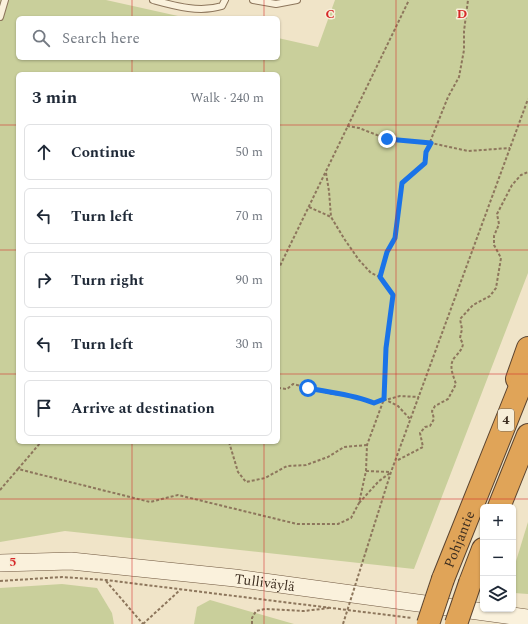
<!DOCTYPE html>
<html lang="en">
<head>
<meta charset="utf-8">
<style>
	body { margin:0; font-family:Spectral,serif; background:#f2f2f3; color:#1f2937 }
	.controls { position:absolute; right:12px; bottom:12px; display:grid; overflow:hidden; border-radius:6px; box-shadow:0 1px 3px #0004 }
	.controls button { width:36px; height:36px; display:grid; place-items:center; padding:0; border:0; border-bottom:1px solid #e0e1e3; background:#fff; color:#1f2937; font:20px sans-serif }
	.stop { position:absolute; width:12px; height:12px; margin:-9px; border:3px solid #1a73e8; border-radius:50%; background:#fff }
	.stop.end { background:#1a73e8; border-color:#fff; box-shadow:0 1px 4px #0008 }
	.list { margin:0; padding:0; list-style:none }
	h2 { display:flex; justify-content:space-between; align-items:center; height:52px; margin:0; padding:0 16px; font-size:17px }
	h2 small { font-size:13px; font-weight:400; color:#747a83 }
	.list li { display:grid; grid-template-columns:26px 1fr auto; gap:12px; align-items:center; box-sizing:border-box; height:56px; margin:0 8px 8px; padding:0 8px; border:1px solid #e0e1e3; border-radius:6px }
	.list b { display:block; font-size:15px; white-space:nowrap }
	.list em { font-size:13px; font-style:normal; color:#747a83 }
	.icon { flex:none; width:22px; height:22px; fill:none; stroke:currentColor; stroke-width:2; stroke-linecap:round; stroke-linejoin:round }
	.map { position:relative; flex:none; width:528px; height:624px; overflow:hidden }
	.search { position:absolute; background:#fff; box-shadow:0 1px 3px #0004; left:16px; top:16px; width:264px; height:44px; display:flex; align-items:center; gap:10px; box-sizing:border-box; padding:0 14px; border-radius:6px; color:#747a83; font-size:15px }
	.panel { position:absolute; background:#fff; box-shadow:0 1px 3px #0004; left:16px; top:72px; width:264px; height:372px; border-radius:6px }
	.map>svg:first-child { display:block }
	.green { fill:#c9cf9b; fill-rule:evenodd }
	.lines { fill:none; stroke-linecap:round; stroke-linejoin:round }
	.lane-casing { stroke:#8d765c; stroke-width:8 }
	.secondary-casing { stroke:#6f573f; stroke-width:18 }
	.highway-casing { stroke:#5b4430; stroke-width:24 }
	.path { stroke:#8d765c; stroke-width:2; stroke-dasharray:3 2; stroke-linecap:butt }
	.lane { stroke:#faf1dc; stroke-width:6 }
	.secondary { stroke:#faf1dc; stroke-width:17 }
	.highway { stroke:#e0a458; stroke-width:22 }
	.highway-bridge-casing { stroke:#5b4430; stroke-width:24; stroke-linecap:butt }
	.path-bridge { stroke:#8d765c; stroke-width:2; stroke-dasharray:3 2; stroke-linecap:butt }
	.highway-bridge { stroke:#e0a458; stroke-width:22 }
	.route { stroke:#1a73e8; stroke-width:5 }
	.grid { fill:none; stroke:#d62828; stroke-width:1; stroke-opacity:0.55 }
	.labels { text-anchor:middle; dominant-baseline:central; stroke-width:3; stroke-linejoin:round; paint-order:stroke }
	.shield { fill:#f7eed8; stroke:#756857; stroke-width:1 }
	.shield-label { font-size:13px; font-weight:bold; fill:#3d2e20 }
	.street-label { font-size:14px; fill:#3d2e20; stroke:#f7eed8 }
	.grid-label { font-size:13px; text-anchor:middle; font-weight:bold; fill:#d62828; stroke:#f7eed8; stroke-width:3; stroke-linejoin:round; paint-order:stroke }
</style>
</head>
<body>
<div class="map">
<svg width="528" height="624" viewBox="0 0 528 624">
	<rect width="100%" height="100%" fill="#f0e4c8"/>
	<g class="green">
		<path d="M0 0H106L187 18H18V58H278V38L318 47 335 0H528V273L414 569 65 531 0 542ZM18 74H278V442H18Z"/>
		<polygon points="528,522 528,594 514,593 513,571"/>
		<polygon points="62,584 97,588 112,613 114,624 0,624 0,588"/>
		<polygon points="210,600 294,624 194,624 197,607"/>
	</g>
	<g class="lines">
		<g class="lane-casing">
			<g id="lane">
				<path d="M153 0C175 6 199 13 222 6L225 0"/>
				<polyline points="253,0 276,4 297,0"/>
				<polyline points="0,17 5,0"/>
			</g>
		</g>
		<g class="secondary-casing">
			<g id="secondary">
				<path id="s1" d="M0 563 71 561 235 578 528 618"/>
			</g>
		</g>
		<g class="highway-casing">
			<g id="highway">
				<polyline points="517,379 528,348"/>
				<polyline points="499,507 528,435"/>
				<path id="s2" d="M443 579 528 367"/>
				<polyline points="470,583 483,549"/>
			</g>
		</g>
		<g class="path">
			<polyline points="347,126 359,128 387,139 431,143 468,151 510,148"/>
			<polyline points="326,173 329,191 331,217 345,240 359,260 371,273 380,277 393,295 386,348 384,399"/>
			<polyline points="309,207 331,217"/>
			<polyline points="278,270 409,0"/>
			<polyline points="380,277 387,252 395,238 402,183 425,163 426,152 448,97 459,77 464,50 464,31 468,0"/>
			<polyline points="278,388 287,389 293,384 332,394 356,396 374,403 400,396 419,397"/>
			<polyline points="229,442 238,472 246,482 265,478 287,466 306,465 328,457 344,447 367,445"/>
			<path d="M398 460 423 447 420 433 425 427 430 426 434 419 432 411 435 406 448 399 456 384C453 375 448 365 455 357 459 352 462 350 463 344L460 338 462 329 460 319 473 305 490 296 496 288 501 258 494 245V236L499 224 497 214 512 185 521 175 528 172"/>
			<polyline points="18,469 41,442"/>
			<polyline points="366,471 390,472"/>
			<polyline points="0,490 18,469 150,502 178,495 297,524 338,524 351,518 359,503 366,471 367,445 384,399 398,406 411,420"/>
			<polyline points="359,503 379,481 390,473"/>
			<polyline points="366,551 391,472 528,99"/>
			<polyline points="0,581 62,577 106,580 412,618"/>
			<polyline points="106,581 143,624"/>
			<polyline points="143,624 180,590"/>
			<polyline points="252,624 252,618 256,611 265,609 304,611 329,608"/>
		</g>
		<use href="#lane" class="lane"/>
		<use href="#secondary" class="secondary"/>
		<use href="#highway" class="highway"/>
		<g class="highway-bridge-casing">
			<g id="highway-bridge">
				<polyline points="428,624 443,579"/>
				<polyline points="456,624 470,583"/>
			</g>
		</g>
		<polyline class="path-bridge" points="343,624 366,551"/>
		<use href="#highway-bridge" class="highway-bridge"/>
	</g>
	<g class="lines">
		<path class="route" d="M308 388C331 393 353 394 374 403L384 399 386 348 393 295 380 277 387 252 395 238 402 183 425 163 426 152 431 143 387 139"/>
	</g>
	<path class="grid" d="M132 0V18M264 0V18M396 0V624M132 58V74M264 58V74M0 125H18M278 125H528M0 250H18M278 250H528M0 374H18M278 374H528M132 442V624M264 442V624M0 499H528"/>
	<g class="labels">
		<rect class="shield" x="498" y="409" width="16" height="22" rx="3"/>
		<g class="shield-label">
			<text x="506" y="420">4</text>
		</g>
		<g class="street-label">
			<text stroke="none"><textPath href="#s2" startOffset="43">Pohjantie</textPath></text>
			<text stroke="none"><textPath href="#s1" startOffset="266">Tulliväylä</textPath></text>
		</g>
	</g>
	<g class="grid-label">
		<text x="330" y="18">C</text>
		<text x="462" y="18">D</text>
		<text x="13" y="566">5</text>
	</g>
</svg>
<div class="controls">
<button>+</button>
<button>−</button>
<button><svg class="icon" aria-label="layers" viewBox="0 0 24 24"><path d="M12 4l9 5-9 5-9-5zM3 14l9 5 9-5"/></svg></button>
</div>
<div class="stop" style="left:308px;top:388px"></div>
<div class="stop end" style="left:387px;top:139px"></div>
<div class="search"><svg class="icon" aria-label="search" viewBox="0 0 24 24"><circle cx="10" cy="10" r="6"/><path d="M15 15l6 6"/></svg>Search here</div>
<section class="panel">
<h2>3 min<small>Walk · 240 m</small></h2>
<ul class="list">
<li><svg class="icon" aria-label="ahead" viewBox="0 0 24 24"><path d="M12 20V5M6 11l6-6 6 6"/></svg><div><b>Continue</b></div><em>50 m</em></li>
<li><svg class="icon" aria-label="left" viewBox="0 0 24 24"><path d="M17 20v-9H6M10 6l-5 5 5 5"/></svg><div><b>Turn left</b></div><em>70 m</em></li>
<li><svg class="icon" aria-label="right" viewBox="0 0 24 24"><path d="M7 20v-9h11M14 6l5 5-5 5"/></svg><div><b>Turn right</b></div><em>90 m</em></li>
<li><svg class="icon" aria-label="left" viewBox="0 0 24 24"><path d="M17 20v-9H6M10 6l-5 5 5 5"/></svg><div><b>Turn left</b></div><em>30 m</em></li>
<li><svg class="icon" aria-label="arrive" viewBox="0 0 24 24"><path d="M6 21V4h12l-3 4 3 4H6"/></svg><div><b>Arrive at destination</b></div></li>
</ul>
</section>
</div>
</body>
</html>
